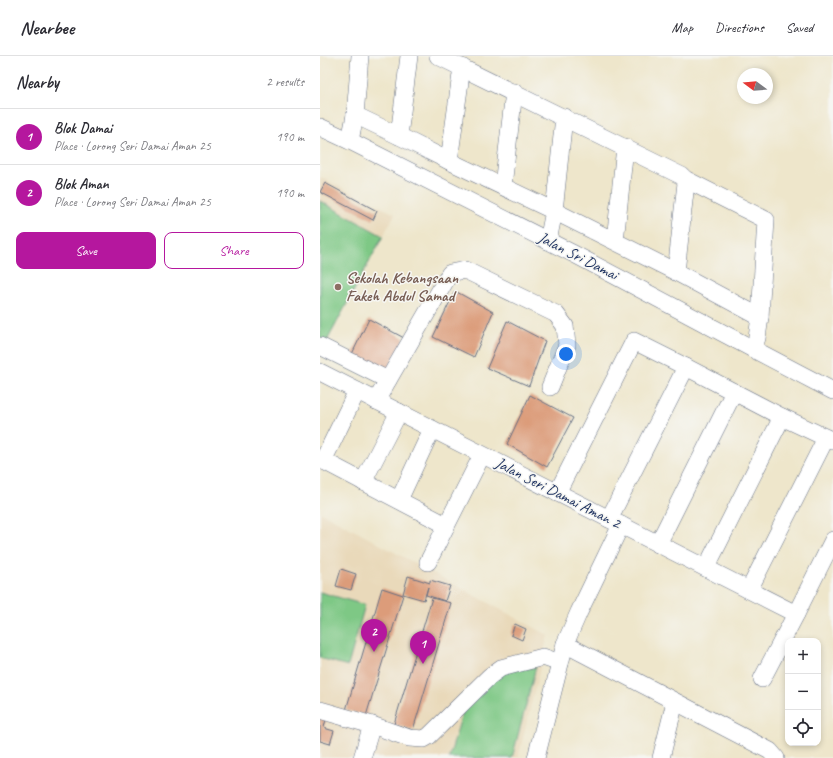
<!DOCTYPE html>
<html lang="en">
<head>
<meta charset="utf-8">
<style>
	body { margin:0; font-family:Caveat,sans-serif; background:#f2f2f3; color:#2b2b33 }
	.controls { position:absolute; right:12px; bottom:12px; display:grid; overflow:hidden; border-radius:8px; box-shadow:0 2px 6px #0003 }
	.controls button { width:36px; height:36px; display:grid; place-items:center; padding:0; border:0; border-bottom:1px solid #e1e1e2; background:#fff; color:#2b2b33; font:20px sans-serif }
	.compass { position:absolute; left:417px; top:12px; width:36px; height:36px; border-radius:50%; background:#fff; box-shadow:0 2px 6px #0003; rotate:286deg }
	.you { position:absolute; left:246px; top:298px; width:14px; height:14px; margin:-10px; border:3px solid #fff; border-radius:50%; background:#1a73e8; box-shadow:0 0 0 6px #1a73e833 }
	.badge { display:grid; place-items:center; width:26px; height:26px; border-radius:50%; background:#b5179e; color:#fff; font-size:13px; font-weight:700 }
	.pin { position:absolute; translate:-50% -33px; filter:drop-shadow(0 1px 2px #0008) }
	.pin::after { content:''; position:absolute; top:21px; width:14px; height:12px; background:inherit; clip-path:polygon(0 0,100% 0,50% 100%) }
	.list { margin:0; padding:0; list-style:none }
	h2 { display:flex; justify-content:space-between; align-items:center; height:52px; margin:0; padding:0 16px; font-size:17px }
	h2 small { font-size:13px; font-weight:400; color:#7c7c81 }
	.list li { display:grid; grid-template-columns:26px 1fr auto; gap:12px; align-items:center; box-sizing:border-box; height:56px; padding:0 16px; border-top:1px solid #e1e1e2 }
	.list b { display:block; font-size:15px; white-space:nowrap }
	.list p { margin:0; font-size:13px; white-space:nowrap; color:#7c7c81 }
	.list em { font-size:13px; font-style:normal; color:#7c7c81 }
	.actions { display:flex; gap:8px; padding:12px 16px }
	.actions a { flex:1; padding:9px 0; border:1px solid #b5179e; border-radius:8px; text-align:center; font-size:14px; color:#b5179e }
	.actions .main { background:#b5179e; color:#fff }
	.icon { flex:none; width:22px; height:22px; fill:none; stroke:currentColor; stroke-width:2; stroke-linecap:round; stroke-linejoin:round }
	.map { position:relative; flex:none; width:513px; height:702px; overflow:hidden }
	header { display:flex; align-items:center; gap:24px; box-sizing:border-box; height:56px; padding:0 20px; background:#fff; border-bottom:1px solid #e1e1e2 }
	header strong { font-size:19px }
	nav { display:flex; gap:22px; margin-inline-start:auto; font-size:14px }
	main { display:flex }
	aside { flex:1; background:#fff }
	.map>svg:first-child { display:block }
	.built { fill:#e9d9ba }
	.green { fill:#7ec885; stroke:#4c7c72 }
	.building { fill:#dc9c7a }
	.lines { fill:none; stroke-linecap:round; stroke-linejoin:round }
	.minor-casing { stroke:#656f84; stroke-width:18 }
	.minor { stroke:#fff; stroke-width:17 }
	.education-dot { fill:#8d6e63; stroke:#f6f6f2; stroke-width:1.5 }
	.labels { text-anchor:middle; dominant-baseline:central; stroke-width:3; stroke-linejoin:round; paint-order:stroke }
	.street-label { font-size:16px; fill:#1b2f5e; stroke:#f6f6f2 }
	.education-label { font-size:16px; font-weight:bold; fill:#785e54; stroke:#f6f6f2; text-anchor:start }
</style>
</head>
<body>
<header>
<strong>Nearbee</strong>
<nav><a>Map</a><a>Directions</a><a>Saved</a></nav>
</header>
<main>
<aside>
<h2>Nearby<small>2 results</small></h2>
<ul class="list">
<li><span class="badge">1</span><div><b>Blok Damai</b><p>Place · Lorong Seri Damai Aman 25</p></div><em>190 m</em></li>
<li><span class="badge">2</span><div><b>Blok Aman</b><p>Place · Lorong Seri Damai Aman 25</p></div><em>190 m</em></li>
</ul>
<div class="actions"><a class="main">Save</a><a>Share</a></div>
</aside>
<div class="map">
<svg width="513" height="702" viewBox="0 0 513 702">
	<rect width="100%" height="100%" fill="#f6f6f2"/>
	<filter id="ink" filterUnits="userSpaceOnUse"><feTurbulence type="fractalNoise" baseFrequency=".025" numOctaves="2"/><feDisplacementMap in="SourceGraphic" scale="8" xChannelSelector="R" yChannelSelector="G"/><feConvolveMatrix kernelMatrix="1 2 1 2 8 2 1 2 1" color-interpolation-filters="sRGB"/></filter>
	<filter id="wash" filterUnits="userSpaceOnUse"><feTurbulence type="fractalNoise" baseFrequency=".012" numOctaves="4" result="noise"/><feDisplacementMap in="SourceGraphic" scale="16" xChannelSelector="R" yChannelSelector="G"/><feGaussianBlur stdDeviation="0.9" result="paint"/><feColorMatrix in="noise" values="0 0 0 0 0 0 0 0 0 0 0 0 0 0 0 0 0 1.4 0 .05"/><feComposite in="paint" operator="in"/></filter>
	<g filter="url(#wash)">
		<rect width="100%" height="100%" fill="#eee6cb"/>
		<g class="built">
			<polygon points="0,121 75,158 7,285 0,282"/>
			<polygon points="0,456 228,579 198,702 0,702"/>
		</g>
		<g class="green">
			<polygon points="0,145 63,180 7,285 0,282"/>
			<polygon points="0,536 45,549 28,610 0,602"/>
			<polygon points="216,611 192,702 129,702 145,648 183,615"/>
		</g>
		<g id="blocks">
			<g class="building">
				<polygon points="5,127 57,155 53,164 0,136"/>
				<polygon points="135,235 173,256 154,301 113,281"/>
				<polygon points="49,263 84,282 66,317 31,300"/>
				<polygon points="187,265 225,285 209,330 167,312"/>
				<polygon points="210,339 253,362 227,411 187,388"/>
				<polygon points="21,513 36,518 31,534 16,530"/>
				<polygon points="88,520 110,527 110,524 130,530 125,545 106,539 108,531 104,544 83,538"/>
				<polygon points="62,532 83,539 46,660 26,654"/>
				<polygon points="112,542 131,547 93,674 74,668"/>
				<polygon points="195,568 206,573 202,584 191,579"/>
				<polygon points="0,661 6,663 4,672 14,675 10,688 0,685"/>
			</g>
		</g>
	</g>
	<g filter="url(#ink)">
		<use href="#blocks" fill-opacity="0" stroke="#656f84" stroke-width="1"/>
		<g class="lines">
			<g class="minor-casing">
				<g id="minor">
					<polyline points="118,0 362,120 365,123 446,164 440,261"/>
					<polyline points="35,59 79,80 129,105 234,155 356,216 440,261 437,282 433,293"/>
					<polyline points="0,71 30,85 254,198 433,293 513,335"/>
					<polyline points="79,80 89,0"/>
					<polyline points="30,85 35,59 40,0"/>
					<polyline points="129,105 142,11"/>
					<polyline points="183,130 194,36"/>
					<polyline points="228,185 234,155 244,61"/>
					<polyline points="295,185 305,91"/>
					<polyline points="356,216 366,127 365,123"/>
					<polyline points="0,290 68,324"/>
					<polyline points="0,316 476,558"/>
					<polyline points="56,345 130,217 145,214 236,258 245,270 247,289 230,331"/>
					<polyline points="0,403 126,469"/>
					<polyline points="3,405 37,335"/>
					<polyline points="43,426 79,356"/>
					<polyline points="237,437 314,285 366,311 462,361 513,385"/>
					<polyline points="79,444 112,373"/>
					<polyline points="289,463 366,311"/>
					<polyline points="338,488 414,336"/>
					<polyline points="108,506 162,399"/>
					<polyline points="386,512 462,361"/>
					<polyline points="429,534 506,382"/>
					<polyline points="245,588 450,695 456,702"/>
					<polyline points="442,623 476,558 513,484"/>
					<polyline points="0,654 52,669 42,702"/>
					<polyline points="52,669 89,682 104,683 109,680 170,620 181,612 223,601 240,607"/>
					<polyline points="216,702 245,588 259,556 301,469"/>
					<polyline points="341,702 355,646"/>
				</g>
			</g>
			<use href="#minor" class="minor"/>
		</g>
	</g>
	<circle class="education-dot" cx="18" cy="231" r="4"/>
	<g class="labels">
		<g class="street-label">
			<text transform="translate(258 200) rotate(27)">Jalan Sri Damai</text>
			<text transform="translate(238 437) rotate(27)">Jalan Seri Damai Aman 2</text>
		</g>
		<g class="education-label">
			<text x="26" y="222">Sekolah Kebangsaan<tspan x="26" dy="18">Fakeh Abdul Samad</tspan></text>
		</g>
	</g>
</svg>
<div class="controls">
<button>+</button>
<button>−</button>
<button><svg class="icon" aria-label="locate" viewBox="0 0 24 24"><circle cx="12" cy="12" r="6"/><path d="M12 2v4M12 18v4M2 12h4M18 12h4"/></svg></button>
</div>
<svg class="compass" viewBox="-18 -18 36 36"><path d="M0-13l5 13h-10z" fill="#e53935"/><path d="M0 13l5-13h-10z" fill="#7c7c81"/></svg>
<div class="you"></div>
<div class="pin badge" style="left:103px;top:608px">1</div>
<div class="pin badge" style="left:54px;top:596px">2</div>
</div>
</main>
</body>
</html>
